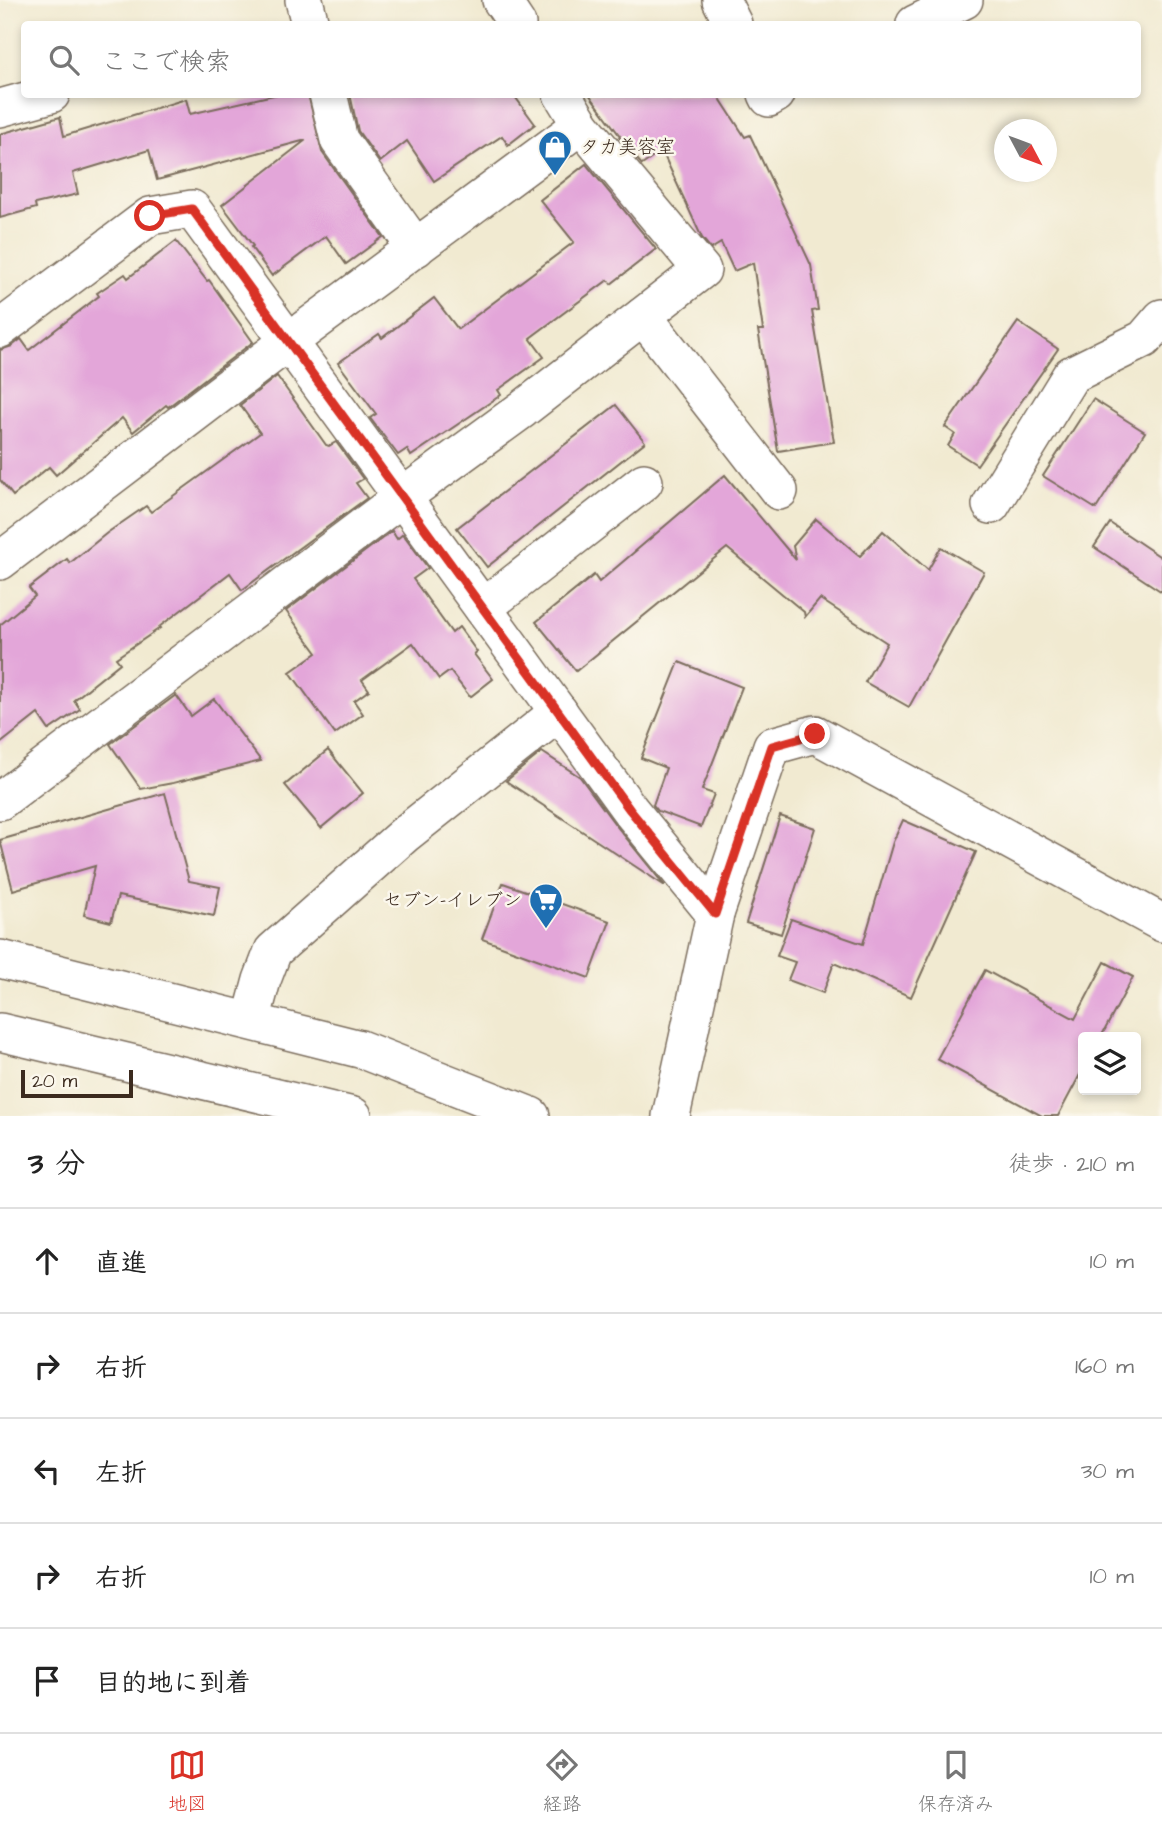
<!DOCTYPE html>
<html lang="ja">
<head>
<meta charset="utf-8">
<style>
	body { margin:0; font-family:"Architects Daughter","Klee One",sans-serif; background:#f2f2f2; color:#222 }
	.controls { position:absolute; right:21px; bottom:21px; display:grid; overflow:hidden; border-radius:7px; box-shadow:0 4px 10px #0003 }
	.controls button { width:63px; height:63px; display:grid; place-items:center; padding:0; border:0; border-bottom:2px solid #e0e0e0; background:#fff; color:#222; font:35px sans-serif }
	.compass { position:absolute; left:994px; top:119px; width:63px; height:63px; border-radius:50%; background:#fff; box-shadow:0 4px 10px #0003; rotate:131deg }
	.scale { position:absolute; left:21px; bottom:18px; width:112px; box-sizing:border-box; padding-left:7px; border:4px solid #3b2a1e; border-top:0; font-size:19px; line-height:24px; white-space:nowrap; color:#3b2a1e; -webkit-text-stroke:5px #fbf7ec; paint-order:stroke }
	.stop { position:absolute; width:21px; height:21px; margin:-16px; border:5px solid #d93025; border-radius:50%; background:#fff }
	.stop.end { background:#d93025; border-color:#fff; box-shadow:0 2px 7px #0008 }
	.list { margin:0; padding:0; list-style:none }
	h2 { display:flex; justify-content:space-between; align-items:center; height:91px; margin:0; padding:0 28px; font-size:30px }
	h2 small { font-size:23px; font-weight:400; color:#767676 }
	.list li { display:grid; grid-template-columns:46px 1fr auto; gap:21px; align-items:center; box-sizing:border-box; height:105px; padding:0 28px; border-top:2px solid #e0e0e0 }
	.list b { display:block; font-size:26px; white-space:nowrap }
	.list em { font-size:23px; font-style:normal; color:#767676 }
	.icon { flex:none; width:38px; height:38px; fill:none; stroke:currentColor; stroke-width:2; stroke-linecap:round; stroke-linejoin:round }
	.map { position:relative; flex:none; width:1162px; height:1116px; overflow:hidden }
	.search { position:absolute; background:#fff; box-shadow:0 4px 10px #0003; left:21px; right:21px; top:21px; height:77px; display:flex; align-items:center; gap:18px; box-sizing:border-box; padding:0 24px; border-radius:7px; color:#767676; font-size:26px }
	.sheet { height:616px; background:#fff }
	nav { display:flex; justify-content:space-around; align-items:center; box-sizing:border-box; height:98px; border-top:2px solid #e0e0e0; background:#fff; font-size:19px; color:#767676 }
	nav a { display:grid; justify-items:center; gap:4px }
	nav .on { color:#d93025 }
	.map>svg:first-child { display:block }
	.building { fill:#e3a6d9 }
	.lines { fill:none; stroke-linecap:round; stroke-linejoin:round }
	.minor-casing { stroke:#7b6d5d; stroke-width:40 }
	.minor { stroke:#fff; stroke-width:37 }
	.route { stroke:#d93025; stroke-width:9 }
	.labels { text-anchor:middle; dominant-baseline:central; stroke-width:5; stroke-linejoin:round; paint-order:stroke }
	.poi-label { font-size:19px; fill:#3b2a1e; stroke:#fbf7ec; text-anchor:start }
</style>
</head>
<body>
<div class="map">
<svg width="1162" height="1116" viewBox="0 0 1162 1116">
	<rect width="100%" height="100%" fill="#fbf7ec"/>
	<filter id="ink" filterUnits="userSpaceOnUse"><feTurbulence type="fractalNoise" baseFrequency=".0143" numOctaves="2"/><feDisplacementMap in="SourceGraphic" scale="14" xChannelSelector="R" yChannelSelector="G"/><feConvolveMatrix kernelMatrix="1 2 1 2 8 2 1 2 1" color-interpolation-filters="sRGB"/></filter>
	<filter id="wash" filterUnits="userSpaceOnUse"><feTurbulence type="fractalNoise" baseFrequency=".00686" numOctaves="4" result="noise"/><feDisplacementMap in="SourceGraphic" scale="28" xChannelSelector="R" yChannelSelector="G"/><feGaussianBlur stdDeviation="1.57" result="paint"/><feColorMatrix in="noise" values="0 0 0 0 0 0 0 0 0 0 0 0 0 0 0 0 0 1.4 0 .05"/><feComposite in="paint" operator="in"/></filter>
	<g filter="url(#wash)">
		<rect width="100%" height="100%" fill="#f1ead1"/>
		<g id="blocks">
			<g class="building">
				<polygon points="278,94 308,94 322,152 383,237 346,264 326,236 272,276 251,247 253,246 222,205 306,140 157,180 149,150 73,173 78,194 35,204 36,208 0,218 0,134 60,117 64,136 186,99 190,114"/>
				<polygon points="350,94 513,94 535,124 508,145 502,136 434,181 407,141 380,162 358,131"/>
				<polygon points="589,94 717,94 745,137 750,135 811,265 818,310 812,311 834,442 778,451 758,330 763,330 753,263 734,271 721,243 711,249 702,238 662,151 642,165 619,137 620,136"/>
				<polygon points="586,164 656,249 611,284 608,280 530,338 544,357 498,390 501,395 411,456 407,449 398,455 370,418 376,414 338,363 379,334 382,338 434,298 458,329 574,242 540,200"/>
				<polygon points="176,241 207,281 209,280 253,342 168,407 166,405 133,432 122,418 56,475 49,467 13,496 0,480 0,350 12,346 21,339 29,350 99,296 97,293 125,274 128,278"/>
				<polygon points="1018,322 1058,349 977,465 948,446 955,434 945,427"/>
				<polygon points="277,376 326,445 329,446 336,442 363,479 356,483 367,498 242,590 230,573 159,627 160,628 116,658 120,663 74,700 80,709 49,730 38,714 0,744 0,625 35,596 29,588 67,559 70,563 107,533 146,506 151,512 260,433 240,405"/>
				<polygon points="1093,399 1145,432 1096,509 1043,476"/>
				<polygon points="616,405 645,442 487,567 457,528"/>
				<polygon points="725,475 796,560 793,546 816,519 860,556 883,531 928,570 941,547 984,572 909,707 865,682 887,643 820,599 805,617 804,612 727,548 576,671 536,622 594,575 599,582"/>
				<polygon points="1110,523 1162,558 1162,592 1094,547"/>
				<polygon points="392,531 397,539 403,534 428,568 413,579 452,633 459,627 477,652 474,654 493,679 470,697 450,671 439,679 413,643 362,680 369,690 354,701 363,714 335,734 290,672 317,653 286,611"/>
				<polygon points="679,662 742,687 702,790 714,794 701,827 658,811 653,805 666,768 641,758"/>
				<polygon points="176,695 191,716 214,699 261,761 173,783 141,789 110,744"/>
				<polygon points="328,750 363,793 321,828 285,785"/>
				<polygon points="542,752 580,777 614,823 665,886 506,781"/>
				<polygon points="165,793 189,881 220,887 214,916 118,896 111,922 84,915 95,866 13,890 0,840"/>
				<polygon points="780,816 815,828 781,934 746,923"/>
				<polygon points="903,820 976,852 911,997 834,963 823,993 788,980 795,962 777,956 791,919 863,944 893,842"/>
				<polygon points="503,883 610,921 589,978 482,939"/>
				<polygon points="1105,962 1133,977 1101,1037 1083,1037 1083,1069 1058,1116 1042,1116 937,1059 985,970 1075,1019"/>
			</g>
		</g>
	</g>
	<g filter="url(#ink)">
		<use href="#blocks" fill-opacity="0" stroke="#7b6d5d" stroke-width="2"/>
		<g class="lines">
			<g class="minor-casing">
				<g id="minor">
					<polyline points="304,0 310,24"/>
					<polyline points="501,0 517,24"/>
					<polyline points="721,0 733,24"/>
					<polyline points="915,24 964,0"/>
					<polyline points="328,94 339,140 416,248"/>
					<polyline points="767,94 769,98 776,94"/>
					<polyline points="0,108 51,94"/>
					<polyline points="643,316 779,491"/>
					<polyline points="0,329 150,216 192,209 630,810 715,914 671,1116"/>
					<polyline points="991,505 1071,375 1144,339 1162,318"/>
					<polyline points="0,561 288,342 581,125"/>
					<polyline points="483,608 644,482"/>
					<polyline points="0,801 401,498 523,409 702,270 581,125 562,94"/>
					<polyline points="715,914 772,746 815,734 1162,923"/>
					<polyline points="0,959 360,1049 531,1116"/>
					<polyline points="251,1021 262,980 273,951 405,834 559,712"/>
					<polyline points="0,1032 353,1116"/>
				</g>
			</g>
			<use href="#minor" class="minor"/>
		</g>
	</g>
	<g class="lines" filter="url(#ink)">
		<polyline class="route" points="150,216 192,209 630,810 715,914 772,746 815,734"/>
	</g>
	<defs>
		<g id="shop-pin" transform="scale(1.75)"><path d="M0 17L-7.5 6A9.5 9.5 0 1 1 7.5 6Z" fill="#1f6fb2" stroke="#fbf7ec"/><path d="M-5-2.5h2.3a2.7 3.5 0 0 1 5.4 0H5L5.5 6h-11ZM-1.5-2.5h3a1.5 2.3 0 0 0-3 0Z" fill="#fff"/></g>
		<g id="supermarket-pin" transform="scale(1.75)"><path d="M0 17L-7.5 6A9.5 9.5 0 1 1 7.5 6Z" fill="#1f6fb2" stroke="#fbf7ec"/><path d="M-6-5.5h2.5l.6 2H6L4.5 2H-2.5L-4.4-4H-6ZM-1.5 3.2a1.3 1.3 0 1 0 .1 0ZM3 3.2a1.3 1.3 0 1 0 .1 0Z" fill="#fff"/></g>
	</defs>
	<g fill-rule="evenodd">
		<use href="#shop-pin" x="555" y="147"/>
		<use href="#supermarket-pin" x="546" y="900"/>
	</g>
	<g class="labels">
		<g class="poi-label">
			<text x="580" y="147">タカ美容室</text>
			<text x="522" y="900" text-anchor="end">セブン-イレブン</text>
		</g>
	</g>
</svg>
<div class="controls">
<button><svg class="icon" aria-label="layers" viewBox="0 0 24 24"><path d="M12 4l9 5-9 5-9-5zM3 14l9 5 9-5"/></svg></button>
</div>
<svg class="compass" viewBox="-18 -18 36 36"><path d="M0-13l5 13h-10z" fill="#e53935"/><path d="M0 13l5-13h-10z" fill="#767676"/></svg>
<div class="scale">20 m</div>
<div class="stop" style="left:150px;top:216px"></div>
<div class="stop end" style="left:815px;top:734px"></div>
<div class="search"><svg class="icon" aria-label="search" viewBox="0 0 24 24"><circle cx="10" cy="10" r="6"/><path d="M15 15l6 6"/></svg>ここで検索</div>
</div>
<section class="sheet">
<h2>3 分<small>徒歩 · 210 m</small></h2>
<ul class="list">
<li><svg class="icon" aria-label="ahead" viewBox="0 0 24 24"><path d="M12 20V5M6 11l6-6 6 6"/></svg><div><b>直進</b></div><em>10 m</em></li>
<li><svg class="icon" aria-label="right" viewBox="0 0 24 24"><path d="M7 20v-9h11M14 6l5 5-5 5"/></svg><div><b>右折</b></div><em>160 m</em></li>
<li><svg class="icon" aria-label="left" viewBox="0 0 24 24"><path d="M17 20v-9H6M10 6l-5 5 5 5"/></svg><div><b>左折</b></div><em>30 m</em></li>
<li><svg class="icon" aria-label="right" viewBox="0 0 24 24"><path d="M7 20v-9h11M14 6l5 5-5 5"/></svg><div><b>右折</b></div><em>10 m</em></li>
<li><svg class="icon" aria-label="arrive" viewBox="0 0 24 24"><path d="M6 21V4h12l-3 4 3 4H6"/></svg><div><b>目的地に到着</b></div></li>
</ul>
</section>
<nav>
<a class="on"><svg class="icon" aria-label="map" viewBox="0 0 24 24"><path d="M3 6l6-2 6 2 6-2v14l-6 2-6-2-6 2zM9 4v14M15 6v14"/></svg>地図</a>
<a><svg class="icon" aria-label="directions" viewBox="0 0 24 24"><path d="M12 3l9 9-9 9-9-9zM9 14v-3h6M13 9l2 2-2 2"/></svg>経路</a>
<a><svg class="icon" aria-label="saved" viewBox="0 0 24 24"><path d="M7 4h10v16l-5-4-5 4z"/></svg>保存済み</a>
</nav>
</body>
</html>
